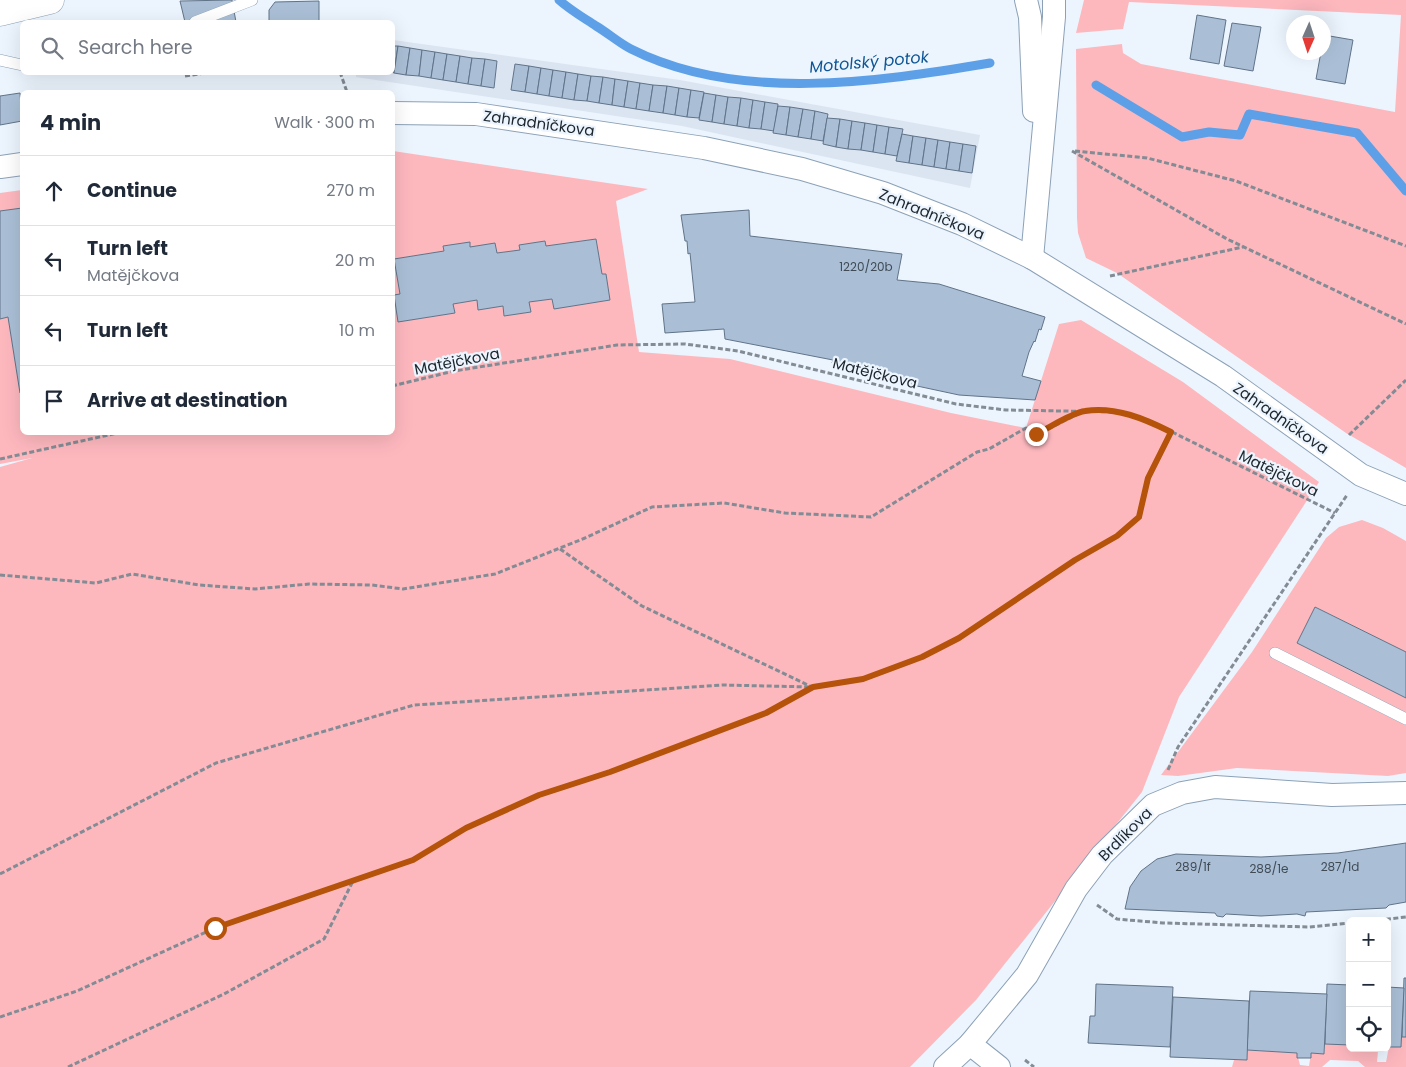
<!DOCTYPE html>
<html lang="en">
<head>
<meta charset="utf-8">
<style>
	body { margin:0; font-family:Poppins,sans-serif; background:#f6f6f7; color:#1f2937 }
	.controls { position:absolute; right:15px; bottom:15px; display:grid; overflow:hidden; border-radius:8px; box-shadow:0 5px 20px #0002 }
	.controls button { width:45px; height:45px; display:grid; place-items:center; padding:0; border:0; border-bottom:1px solid #e0e1e3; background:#fff; color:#1f2937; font:25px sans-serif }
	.compass { position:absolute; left:1286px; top:15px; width:45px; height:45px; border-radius:50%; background:#fff; box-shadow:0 5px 20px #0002; rotate:183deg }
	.stop { position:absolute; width:15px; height:15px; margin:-11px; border:4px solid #b45309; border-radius:50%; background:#fff }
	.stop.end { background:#b45309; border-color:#fff; box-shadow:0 1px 5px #0008 }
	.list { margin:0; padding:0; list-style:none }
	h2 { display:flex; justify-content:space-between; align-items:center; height:65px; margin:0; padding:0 20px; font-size:21px }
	h2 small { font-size:16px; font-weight:400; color:#747a83 }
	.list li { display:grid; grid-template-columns:32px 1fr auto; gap:15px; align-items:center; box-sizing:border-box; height:70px; padding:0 20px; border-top:1px solid #e0e1e3 }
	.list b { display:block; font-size:19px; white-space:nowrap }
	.list p { margin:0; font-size:16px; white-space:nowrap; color:#747a83 }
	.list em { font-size:16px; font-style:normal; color:#747a83 }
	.icon { flex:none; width:28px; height:28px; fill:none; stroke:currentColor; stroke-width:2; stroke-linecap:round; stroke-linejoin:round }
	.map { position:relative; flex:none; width:1406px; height:1067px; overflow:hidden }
	.search { position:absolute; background:#fff; box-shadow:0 5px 20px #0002; left:20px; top:20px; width:375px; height:55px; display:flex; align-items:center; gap:12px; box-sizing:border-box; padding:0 18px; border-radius:8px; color:#747a83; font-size:19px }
	.panel { position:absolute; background:#fff; box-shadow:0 5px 20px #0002; left:20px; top:90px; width:375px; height:345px; border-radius:8px }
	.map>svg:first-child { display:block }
	.built { fill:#dbe5f2 }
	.green { fill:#fdb8be; fill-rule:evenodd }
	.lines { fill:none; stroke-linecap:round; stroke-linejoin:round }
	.stream { stroke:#5ea0e7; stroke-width:9 }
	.building { fill:#aabfd6; stroke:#607388 }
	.lane-casing { stroke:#8ca1b7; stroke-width:12 }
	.street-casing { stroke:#8ca1b7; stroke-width:24 }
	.primary-casing { stroke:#8ca1b7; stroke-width:29 }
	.path { stroke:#838b94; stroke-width:3; stroke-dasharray:5 2.5; stroke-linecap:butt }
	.lane { stroke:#fff; stroke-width:11 }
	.street { stroke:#fff; stroke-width:22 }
	.primary { stroke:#fff; stroke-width:28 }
	.route { stroke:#b45309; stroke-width:6 }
	.labels { text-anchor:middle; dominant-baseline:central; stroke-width:4.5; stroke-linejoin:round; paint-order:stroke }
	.number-label { font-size:12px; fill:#404b56 }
	.street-label { font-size:15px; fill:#1c242c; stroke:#ecf5fe }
	.water-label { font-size:16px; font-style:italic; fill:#0e5696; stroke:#ecf5fe }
</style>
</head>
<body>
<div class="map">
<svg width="1406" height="1067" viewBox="0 0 1406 1067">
	<rect width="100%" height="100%" fill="#ecf5fe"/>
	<polygon class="built" points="393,40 680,80 980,135 970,188 682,126 356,77 356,73 392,72"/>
	<g class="green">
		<polygon points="1084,0 1406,0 1406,468 1346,433 1117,273 1086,258 1078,233 1077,218 1076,49 1122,44 1123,53 1141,64 1395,112 1401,15 1129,2 1123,29 1076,33"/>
		<path d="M393 151 648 189 616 201 639 352 730 359 951 413 1026 428 1059 324 1081 320 1183 382 1319 482 1179 697 1142 792 976 1000 910 1067H0V467L32 458 0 464V319L8 317 20 393H22V432H392ZM596 239 602 274H606L610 300 554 309 552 299 529 302 530 312 504 316 503 306 478 310 477 300 453 304 455 313 398 322 400 294 394 259 444 251 443 246 470 243V247L497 253 520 250 519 245 544 241 546 246Z"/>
		<polygon points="22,190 22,208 0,211 0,193"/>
		<polygon points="1362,520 1383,528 1406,541 1406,652 1315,607 1297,643 1406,698 1406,773 1388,776 1237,768 1178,776 1161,775 1252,652 1326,538 1339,527"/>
		<polygon points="1402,1037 1406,1037 1406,1067 1365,1067 1358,1061 1330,1060 1322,1067 1232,1067 1234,1060 1247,1060 1247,1050 1297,1053 1300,1065 1309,1066 1311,1053 1324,1054 1325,1044 1350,1045 1350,1048 1374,1048 1374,1051 1378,1051 1377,1062 1386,1062 1389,1047 1401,1047"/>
	</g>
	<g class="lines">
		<g class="stream">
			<path d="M559 0C570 10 584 18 596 26 608 33 619 43 631 49 738 103 878 82 990 63"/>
			<polyline points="1096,85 1182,137 1209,132 1240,135 1249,114 1357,133 1406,191"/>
		</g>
	</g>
	<g class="building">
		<polygon points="232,0 236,22 185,22 180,1"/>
		<polygon points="319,1 319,22 269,22 269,10 275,2"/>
		<polygon points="1197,15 1226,20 1219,64 1190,59"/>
		<polygon points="1232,23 1261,27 1253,71 1224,66"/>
		<polygon points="1324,35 1353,40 1345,84 1316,79 1321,52 1324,52"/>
		<polygon points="392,46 398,46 394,73 392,72"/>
		<polygon points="398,46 410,48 406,75 394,73"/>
		<polygon points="410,48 422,50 419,76 406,75"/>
		<polygon points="422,50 435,52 431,78 419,76"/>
		<polygon points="435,52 447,54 443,80 431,78"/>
		<polygon points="447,54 460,56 456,82 443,80"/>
		<polygon points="460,56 472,58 468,84 456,82"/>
		<polygon points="472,58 485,59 481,86 468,84"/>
		<polygon points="485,59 497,61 494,88 481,86"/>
		<polygon points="515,64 529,66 525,92 511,90"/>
		<polygon points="529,66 541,68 537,94 525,92"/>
		<polygon points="541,68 553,70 549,96 537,94"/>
		<polygon points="553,70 566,72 562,98 549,96"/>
		<polygon points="566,72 578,74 574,100 562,98"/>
		<polygon points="578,74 591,76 587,101 574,100"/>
		<polygon points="591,76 603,77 599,103 587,101"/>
		<polygon points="603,77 615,79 612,105 599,103"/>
		<polygon points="615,79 628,81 624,107 612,105"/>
		<polygon points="628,81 640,83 636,109 624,107"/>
		<polygon points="640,83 653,85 649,111 636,109"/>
		<polygon points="653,85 667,86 663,113 649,111"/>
		<polygon points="667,86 679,88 675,115 663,113"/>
		<polygon points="679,88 691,90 687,117 675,115"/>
		<polygon points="691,90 704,92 699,118 687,117"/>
		<polygon points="20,93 22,121 0,125 0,96"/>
		<polygon points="704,93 716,95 712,122 699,120"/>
		<polygon points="716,95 728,97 724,124 712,122"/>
		<polygon points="728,97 741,98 737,126 724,124"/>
		<polygon points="741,98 753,100 749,128 737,126"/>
		<polygon points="753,100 765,102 761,129 749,128"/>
		<polygon points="765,102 778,104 774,131 761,129"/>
		<polygon points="778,106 790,107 786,135 773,133"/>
		<polygon points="790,107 803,109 798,137 786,135"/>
		<polygon points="803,109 815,111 811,139 798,137"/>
		<polygon points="815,111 828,114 823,141 811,139"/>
		<polygon points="827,118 840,119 836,147 823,144"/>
		<polygon points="840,119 852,121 848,149 836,147"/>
		<polygon points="852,121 865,123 861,150 848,149"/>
		<polygon points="865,123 877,125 873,152 861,150"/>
		<polygon points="877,125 889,127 885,154 873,152"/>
		<polygon points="889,127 903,129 897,156 885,154"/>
		<polygon points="902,134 913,136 909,163 896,161"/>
		<polygon points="913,136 926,138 922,165 909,163"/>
		<polygon points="926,138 938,140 934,167 922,165"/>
		<polygon points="938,140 950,142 946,169 934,167"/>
		<polygon points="950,142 963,144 959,171 946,169"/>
		<polygon points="963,144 976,146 972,173 959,171"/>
		<polygon points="22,208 22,393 20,393 8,317 0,319 0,211"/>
		<polygon points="749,210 750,236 902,254 897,280 939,284 1045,317 1041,330 1039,329 1035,342 1034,341 1029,352 1022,376 1041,381 1035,400 959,395 917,386 854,371 855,366 832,363 833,360 725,339 724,329 665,333 662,304 695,302 690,253 688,254 687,241 685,241 681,215"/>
		<polygon points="596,239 602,274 606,274 610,300 554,309 552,299 529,302 531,312 504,316 503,306 478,310 477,300 453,304 455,313 398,322 394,295 400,294 394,259 444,251 443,246 470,242 470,247 495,243 497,253 520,250 519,245 545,241 546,246"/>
		<polygon points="1315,607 1406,652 1406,698 1297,643"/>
		<polygon points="1406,843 1406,902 1389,905 1386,908 1306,912 1305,916 1297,914 1261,916 1226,914 1223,917 1217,916 1215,913 1125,909 1130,887 1141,871 1157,859 1176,854 1261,857 1338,853"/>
		<polygon points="1404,978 1406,978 1406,1037 1402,1037"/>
		<polygon points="1096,984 1173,987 1170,1047 1088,1043 1090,1016 1095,1016"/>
		<polygon points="1327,984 1350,985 1350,1045 1325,1044"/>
		<polygon points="1387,987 1404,988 1401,1047 1387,1047"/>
		<polygon points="1250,991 1327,994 1324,1054 1311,1053 1311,1058 1297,1058 1297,1053 1247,1050"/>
		<polygon points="1173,997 1249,1001 1247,1060 1170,1057"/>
	</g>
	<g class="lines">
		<g class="lane-casing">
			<g id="lane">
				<polyline points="195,22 252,0"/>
				<polyline points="0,60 22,65"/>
				<polyline points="1275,653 1406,719"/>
			</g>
		</g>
		<g class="street-casing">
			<g id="street">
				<polyline points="1026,0 1030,17 1034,111"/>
				<polyline points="392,113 476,114 704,148 802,169 883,193 962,224 1032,258 1223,376 1361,475 1406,494"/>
				<polyline points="0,167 22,164"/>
				<polyline points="1032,258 1054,17 1054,0"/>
				<polyline points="970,1044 999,1067"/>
				<polyline points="945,1067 970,1044 1027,975 1076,889 1102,855 1153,805 1182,793 1215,787 1332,795 1406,793"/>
			</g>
		</g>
		<g class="primary-casing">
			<polyline id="primary" points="0,12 50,0"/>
		</g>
		<g class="path">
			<polyline points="340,72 347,92"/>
			<polyline points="185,76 212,72"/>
			<polyline points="1072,151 1227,239 1406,324"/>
			<polyline points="1075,151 1147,158 1236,181 1406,246"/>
			<polyline points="1110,276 1243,247"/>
			<polyline points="392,386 454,371 617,345 685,344 738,351 956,404 1006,410 1120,412 1150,421 1335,513"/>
			<polyline points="1349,435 1406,380"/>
			<polyline points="0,459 122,432"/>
			<polyline points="560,549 642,606 810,686"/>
			<polyline points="0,575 96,583 132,574 199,585 255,589 309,584 372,585 403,589 495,574 585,538 652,507 724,503 785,513 871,517 977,452 989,449 1026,428 1036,435 1084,411"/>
			<polyline points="1168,770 1178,747 1347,495"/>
			<polyline points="0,874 216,763 414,705 723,685 812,687"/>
			<polyline points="1097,905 1117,919 1163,923 1309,927 1350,923"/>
			<polyline points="1371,921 1406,917"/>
			<polyline points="0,1017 77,991 215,928 413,860 466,828 539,795 610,772 766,713 813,687 863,679 922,657 959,638 1075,560 1117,535 1139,517 1149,478 1171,432"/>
			<polyline points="1025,1060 1034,1067"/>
			<polyline points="68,1067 224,994 324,939 354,879"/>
		</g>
		<use href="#lane" class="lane"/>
		<use href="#street" class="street"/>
		<use href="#primary" class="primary"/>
	</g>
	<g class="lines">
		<path class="route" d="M215 928 413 860 466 828 539 795 610 772 766 713 813 687 863 679 922 657 959 638 1075 560 1117 536 1139 517 1148 478 1171 432C1145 419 1115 406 1085 411 1071 413 1049 428 1036 434"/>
	</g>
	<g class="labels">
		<g class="number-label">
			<text x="866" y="266">1220/20b</text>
			<text x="1193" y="866">289/1f</text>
			<text x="1340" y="866">287/1d</text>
			<text x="1269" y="868">288/1e</text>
		</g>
		<g class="street-label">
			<text transform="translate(539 123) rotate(8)">Zahradníčkova</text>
			<text transform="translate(932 214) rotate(22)">Zahradníčkova</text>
			<text transform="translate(457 361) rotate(-11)">Matějčkova</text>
			<text transform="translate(875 373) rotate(14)">Matějčkova</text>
			<text transform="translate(1281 418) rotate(35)">Zahradníčkova</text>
			<text transform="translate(1279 473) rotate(26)">Matějčkova</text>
			<text transform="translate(1125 834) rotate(-45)">Brdlíkova</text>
		</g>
		<g class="water-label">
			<text transform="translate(869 62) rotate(-5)">Motolský potok</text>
		</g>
	</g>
</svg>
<div class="controls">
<button>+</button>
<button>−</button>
<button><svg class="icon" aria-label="locate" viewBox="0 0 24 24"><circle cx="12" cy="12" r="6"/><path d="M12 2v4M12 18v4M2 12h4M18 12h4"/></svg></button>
</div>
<svg class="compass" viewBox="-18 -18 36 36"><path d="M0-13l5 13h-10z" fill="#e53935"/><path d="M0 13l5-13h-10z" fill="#747a83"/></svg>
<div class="stop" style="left:215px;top:928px"></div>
<div class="stop end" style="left:1036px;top:434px"></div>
<div class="search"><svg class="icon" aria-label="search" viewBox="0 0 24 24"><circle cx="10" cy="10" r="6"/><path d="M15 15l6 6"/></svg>Search here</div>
<section class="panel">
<h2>4 min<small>Walk · 300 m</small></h2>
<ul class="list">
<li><svg class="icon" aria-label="ahead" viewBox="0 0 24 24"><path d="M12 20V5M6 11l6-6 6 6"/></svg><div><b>Continue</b></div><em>270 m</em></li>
<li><svg class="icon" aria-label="left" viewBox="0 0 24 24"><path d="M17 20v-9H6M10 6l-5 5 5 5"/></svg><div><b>Turn left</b><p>Matějčkova</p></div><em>20 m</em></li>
<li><svg class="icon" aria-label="left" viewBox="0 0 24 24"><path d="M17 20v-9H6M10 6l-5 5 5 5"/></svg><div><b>Turn left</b></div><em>10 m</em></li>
<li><svg class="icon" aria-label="arrive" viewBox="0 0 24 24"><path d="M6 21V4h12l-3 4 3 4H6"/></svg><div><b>Arrive at destination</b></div></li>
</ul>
</section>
</div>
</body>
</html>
